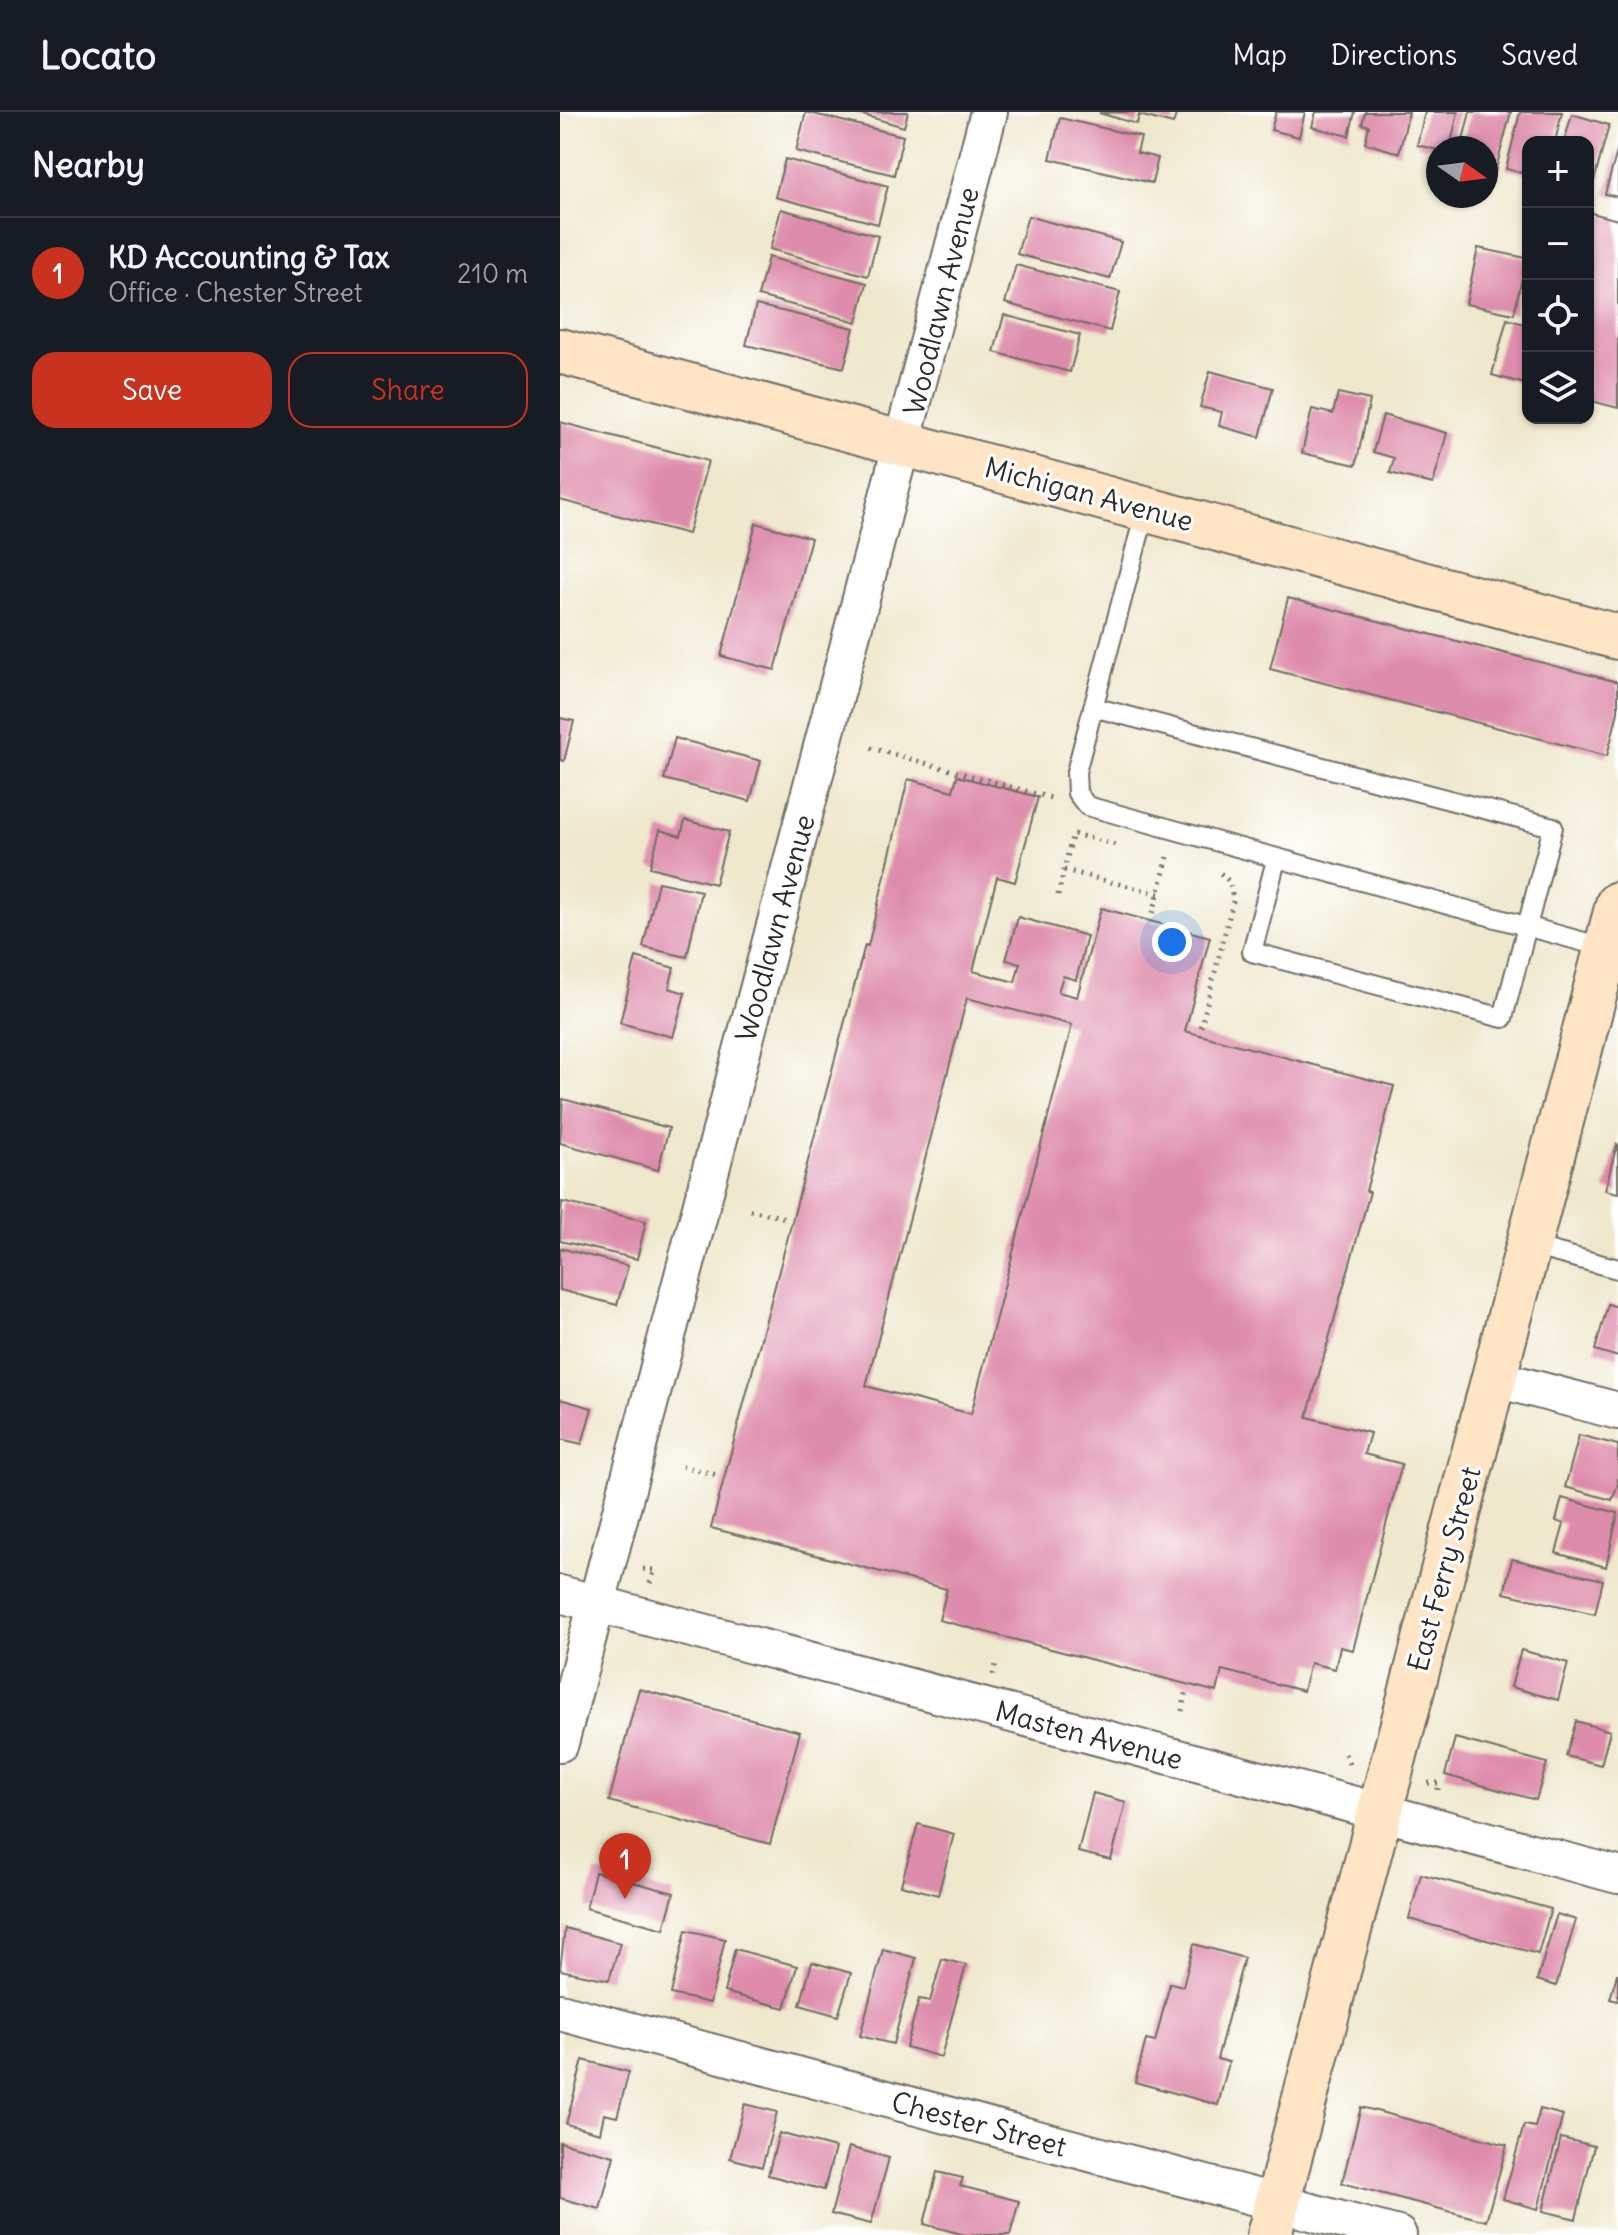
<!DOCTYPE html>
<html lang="en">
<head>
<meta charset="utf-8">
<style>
	body { margin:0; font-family:Delius,sans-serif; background:#242831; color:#f1f3f6 }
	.controls { position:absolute; right:24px; top:24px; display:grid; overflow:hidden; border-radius:16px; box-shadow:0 2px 6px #0004 }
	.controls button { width:72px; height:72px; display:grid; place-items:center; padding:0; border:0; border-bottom:2px solid #363941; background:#171b24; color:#f1f3f6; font:40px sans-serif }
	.compass { position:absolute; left:866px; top:24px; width:72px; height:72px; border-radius:50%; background:#171b24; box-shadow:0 2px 6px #0004; rotate:104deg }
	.you { position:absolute; left:612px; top:830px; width:28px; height:28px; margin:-20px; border:6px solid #fff; border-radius:50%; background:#1a73e8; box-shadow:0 0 0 12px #1a73e833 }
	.badge { display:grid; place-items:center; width:52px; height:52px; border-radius:50%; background:#c8321e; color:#fff; font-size:26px; font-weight:700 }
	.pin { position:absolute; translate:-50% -66px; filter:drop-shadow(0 2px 4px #0008) }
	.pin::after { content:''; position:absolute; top:42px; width:28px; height:24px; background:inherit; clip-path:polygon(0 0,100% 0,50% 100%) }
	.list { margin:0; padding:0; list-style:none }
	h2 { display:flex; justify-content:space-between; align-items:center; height:104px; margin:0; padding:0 32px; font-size:34px }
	h2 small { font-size:26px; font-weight:400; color:#9ea1a6 }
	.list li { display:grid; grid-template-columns:52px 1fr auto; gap:24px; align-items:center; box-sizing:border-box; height:112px; padding:0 32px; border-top:2px solid #363941 }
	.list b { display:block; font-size:30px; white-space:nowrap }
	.list p { margin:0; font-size:26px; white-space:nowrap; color:#9ea1a6 }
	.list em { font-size:26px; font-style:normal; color:#9ea1a6 }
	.actions { display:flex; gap:16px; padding:24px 32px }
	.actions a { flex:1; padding:18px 0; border:2px solid #c8321e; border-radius:24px; text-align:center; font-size:28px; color:#c8321e }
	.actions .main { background:#c8321e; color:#fff }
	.icon { flex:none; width:44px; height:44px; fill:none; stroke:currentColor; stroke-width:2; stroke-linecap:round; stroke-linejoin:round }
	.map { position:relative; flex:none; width:1058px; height:2123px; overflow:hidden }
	header { display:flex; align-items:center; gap:48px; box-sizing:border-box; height:112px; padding:0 40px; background:#171b24; border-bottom:2px solid #363941 }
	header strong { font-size:38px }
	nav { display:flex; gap:44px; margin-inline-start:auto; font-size:28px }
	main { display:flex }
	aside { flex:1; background:#171b24 }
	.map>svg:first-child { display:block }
	.building { fill:#de8cab; fill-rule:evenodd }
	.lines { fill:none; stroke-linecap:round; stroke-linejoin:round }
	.lane-casing { stroke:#706d64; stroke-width:22 }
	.street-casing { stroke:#706d64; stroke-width:40 }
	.secondary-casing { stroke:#706d64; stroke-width:48 }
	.path { stroke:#706d64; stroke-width:5; stroke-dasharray:2 6; stroke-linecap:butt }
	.lane { stroke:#fff; stroke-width:18 }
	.street { stroke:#fff; stroke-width:36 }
	.secondary { stroke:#fde5c5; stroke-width:44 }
	.labels { text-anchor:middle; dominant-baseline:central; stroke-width:6; stroke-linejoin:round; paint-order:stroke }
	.street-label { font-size:28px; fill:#2b2b2b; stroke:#fff }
</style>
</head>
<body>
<header>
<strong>Locato</strong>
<nav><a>Map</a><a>Directions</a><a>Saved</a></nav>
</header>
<main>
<aside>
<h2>Nearby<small></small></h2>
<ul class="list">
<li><span class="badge">1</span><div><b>KD Accounting &amp; Tax</b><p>Office · Chester Street</p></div><em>210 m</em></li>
</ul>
<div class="actions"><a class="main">Save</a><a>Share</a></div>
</aside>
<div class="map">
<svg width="1058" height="2123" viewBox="0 0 1058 2123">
	<rect width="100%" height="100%" fill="#fff"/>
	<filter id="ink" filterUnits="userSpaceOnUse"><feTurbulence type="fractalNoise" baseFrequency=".0125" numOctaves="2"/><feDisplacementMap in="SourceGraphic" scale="16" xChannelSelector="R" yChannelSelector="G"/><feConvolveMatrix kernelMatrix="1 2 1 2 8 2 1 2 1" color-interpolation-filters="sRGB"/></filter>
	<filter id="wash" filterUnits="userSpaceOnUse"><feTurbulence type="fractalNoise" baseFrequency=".006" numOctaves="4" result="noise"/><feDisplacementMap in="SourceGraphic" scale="32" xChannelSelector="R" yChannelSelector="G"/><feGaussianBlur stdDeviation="1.8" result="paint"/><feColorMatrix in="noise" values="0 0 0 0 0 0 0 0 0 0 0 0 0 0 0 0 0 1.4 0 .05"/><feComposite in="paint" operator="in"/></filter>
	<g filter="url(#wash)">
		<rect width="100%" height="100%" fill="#efe8cd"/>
		<g id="blocks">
			<g class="building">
				<polygon points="246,0 343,24 334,63 236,39"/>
				<polygon points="293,0 348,0 344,15"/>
				<polygon points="572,0 617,0 613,12 579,3 577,12 539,1"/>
				<polygon points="716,0 745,0 739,25 711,18"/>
				<polygon points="756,0 795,0 789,24 752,15"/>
				<polygon points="805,0 849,0 839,41 805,31 809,14 802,12"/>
				<polygon points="865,0 898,0 890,36 878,38 857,33"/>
				<polygon points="910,0 951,0 932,72 926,70 926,36 901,36"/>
				<polygon points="960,0 1002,0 995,30 968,30 968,62 946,57"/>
				<polygon points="1012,2 1049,13 1029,88 1028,30 1004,30"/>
				<polygon points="500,6 581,25 577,41 598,46 592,71 490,47"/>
				<polygon points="1058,36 1058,85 1045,82"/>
				<polygon points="225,47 328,74 318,112 215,85"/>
				<polygon points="221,97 318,124 308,164 210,137"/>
				<polygon points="1028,100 1058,108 1058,296 1028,288"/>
				<polygon points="468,104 561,130 550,167 457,142"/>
				<polygon points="918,136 966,146 954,202 906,192"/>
				<polygon points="208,145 307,171 297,210 198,184"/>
				<polygon points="456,153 560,180 550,219 445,191"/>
				<polygon points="196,193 294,216 284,256 186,233"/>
				<polygon points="444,203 520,223 510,260 434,240"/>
				<polygon points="947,207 968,213 968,273 932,263"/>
				<polygon points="650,259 713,276 700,325 659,314 662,300 640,295"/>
				<polygon points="778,281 810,288 796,353 742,341 752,297 773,302"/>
				<polygon points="823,303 887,321 873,372 830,361 834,346 813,340"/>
				<polygon points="0,310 148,349 128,422 0,388"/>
				<polygon points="196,411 251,426 215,558 161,544"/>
				<polygon points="728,486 1058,570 1058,600 1047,644 710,557"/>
				<polygon points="0,606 14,609 4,649 0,648"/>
				<polygon points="115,626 201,649 190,689 104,667"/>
				<path d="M397 664 478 685 455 770 437 765 413 859 455 870 460 851 446 848 458 805 527 824 516 868 503 864 498 880 517 885 541 796 650 825 625 919 834 974 806 1079 810 1080 747 1305 810 1321 804 1342 842 1352 793 1538 780 1535 775 1557 750 1551 743 1579 662 1558 657 1580 379 1508 387 1477 151 1416 305 833 308 834 348 667 393 679ZM407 886 512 913 411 1302 306 1274Z"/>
				<polygon points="125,708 169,720 155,772 90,755 100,718 121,724"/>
				<polygon points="98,770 141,779 127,845 83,835"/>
				<polygon points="76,845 114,856 109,876 125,881 113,925 60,911"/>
				<polygon points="3,987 109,1016 98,1058 0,1031"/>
				<polygon points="1057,1032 1058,1033 1058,1081 1045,1078"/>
				<polygon points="2,1090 86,1109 77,1147 0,1129"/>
				<polygon points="0,1136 68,1154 57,1193 0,1178"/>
				<polygon points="1048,1192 1058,1195 1058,1245 1035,1238"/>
				<polygon points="0,1287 32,1296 22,1332 0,1327"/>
				<polygon points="1019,1323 1058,1333 1058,1372 1052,1388 1005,1375"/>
				<polygon points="1002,1386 1058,1401 1046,1455 996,1441 1004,1412 996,1409"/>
				<polygon points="952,1447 1043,1468 1035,1502 944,1481"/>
				<polygon points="961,1538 1008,1551 998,1588 951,1575"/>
				<polygon points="79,1577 240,1620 210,1732 49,1689"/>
				<polygon points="1016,1609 1050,1619 1041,1653 1006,1644"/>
				<polygon points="895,1626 987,1651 976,1688 885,1663"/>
				<polygon points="533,1681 566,1690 551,1748 518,1740"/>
				<polygon points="358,1712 394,1722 378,1783 341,1773"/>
				<polygon points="35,1760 114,1781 104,1817 26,1796"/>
				<polygon points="861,1762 991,1797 978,1842 849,1807"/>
				<polygon points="997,1802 1016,1808 996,1874 977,1868"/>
				<polygon points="5,1816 60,1831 49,1868 0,1858"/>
				<polygon points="126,1818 165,1827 150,1891 111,1882"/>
				<polygon points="634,1832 684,1846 657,1947 669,1950 658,1993 575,1970 586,1928 595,1930 610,1871 623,1874"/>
				<polygon points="175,1837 237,1854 225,1896 164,1880"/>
				<polygon points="323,1837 356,1846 333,1932 300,1924"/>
				<polygon points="382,1847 406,1853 381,1945 346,1935 359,1887 370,1889"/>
				<polygon points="252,1850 291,1861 278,1904 240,1893"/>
				<polygon points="1057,1862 1058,1862 1058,1889 1050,1887"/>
				<polygon points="23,1948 69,1960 57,2005 44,2002 40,2021 6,2012"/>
				<polygon points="185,1992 217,2000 202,2055 170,2046"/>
				<polygon points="801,1995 947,2033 926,2109 782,2071"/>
				<polygon points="980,1997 1003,2003 978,2097 943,2087 964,2013 975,2015"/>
				<polygon points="219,2021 275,2036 264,2078 208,2063"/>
				<polygon points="1001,2026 1034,2034 1016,2107 983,2099"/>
				<polygon points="0,2030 54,2044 40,2097 0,2086"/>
				<polygon points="289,2035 329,2046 311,2112 271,2102"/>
				<polygon points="377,2060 403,2066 400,2074 459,2089 450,2123 405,2123 364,2112"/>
			</g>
		</g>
	</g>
	<g filter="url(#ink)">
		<use href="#blocks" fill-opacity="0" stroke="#706d64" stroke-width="2"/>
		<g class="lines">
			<g class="lane-casing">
				<g id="lane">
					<polyline points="586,397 516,660 517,681 527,694 1046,836"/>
					<polyline points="533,595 993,715 943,906 692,840 716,748"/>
					<polyline points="968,1133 1058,1157"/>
				</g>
			</g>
			<g class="street-casing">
				<g id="street">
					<polyline points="933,1266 1058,1299"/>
					<polyline points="0,1482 1058,1763"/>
					<polyline points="0,1631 429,0"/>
					<polyline points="0,1900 838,2123"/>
				</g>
			</g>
			<g class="secondary-casing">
				<g id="secondary">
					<polyline points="0,239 1058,525"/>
					<polyline points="709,2123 1058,792"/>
				</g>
			</g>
			<g class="path">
				<polyline points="311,636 491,686"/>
				<polyline points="514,722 560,734"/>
				<polyline points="504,758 599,782"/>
				<polyline points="498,783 513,721"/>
				<polyline points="593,801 608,745"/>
				<polyline points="641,915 673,789 670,770 658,759"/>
				<polyline points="190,1098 226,1106"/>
				<polyline points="122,1354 157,1363"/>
				<polyline points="83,1457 95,1458 90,1471"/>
				<polyline points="433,1563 437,1549"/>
				<polyline points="622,1599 627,1578"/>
				<polyline points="785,1642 791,1656"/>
				<polyline points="868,1671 879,1671 877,1682"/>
			</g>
			<use href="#lane" class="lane"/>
			<use href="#street" class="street"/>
			<use href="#secondary" class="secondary"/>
		</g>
	</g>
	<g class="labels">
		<g class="street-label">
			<text transform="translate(381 189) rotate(-76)">Woodlawn Avenue</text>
			<text transform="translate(529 382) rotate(15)">Michigan Avenue</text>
			<text transform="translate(215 816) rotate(-75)">Woodlawn Avenue</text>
			<text transform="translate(884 1457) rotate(-75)">East Ferry Street</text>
			<text transform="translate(529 1623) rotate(15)">Masten Avenue</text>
			<text transform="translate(419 2012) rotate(15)">Chester Street</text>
		</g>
	</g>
</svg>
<div class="controls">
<button>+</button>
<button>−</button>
<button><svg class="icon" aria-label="locate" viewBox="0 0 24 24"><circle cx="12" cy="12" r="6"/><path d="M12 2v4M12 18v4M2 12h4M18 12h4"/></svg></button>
<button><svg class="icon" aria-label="layers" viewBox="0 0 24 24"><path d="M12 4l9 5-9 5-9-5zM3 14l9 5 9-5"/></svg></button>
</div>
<svg class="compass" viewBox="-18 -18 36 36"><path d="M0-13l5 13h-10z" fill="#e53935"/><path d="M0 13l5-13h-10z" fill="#9ea1a6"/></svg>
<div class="you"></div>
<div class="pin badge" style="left:65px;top:1787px">1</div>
</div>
</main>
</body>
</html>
